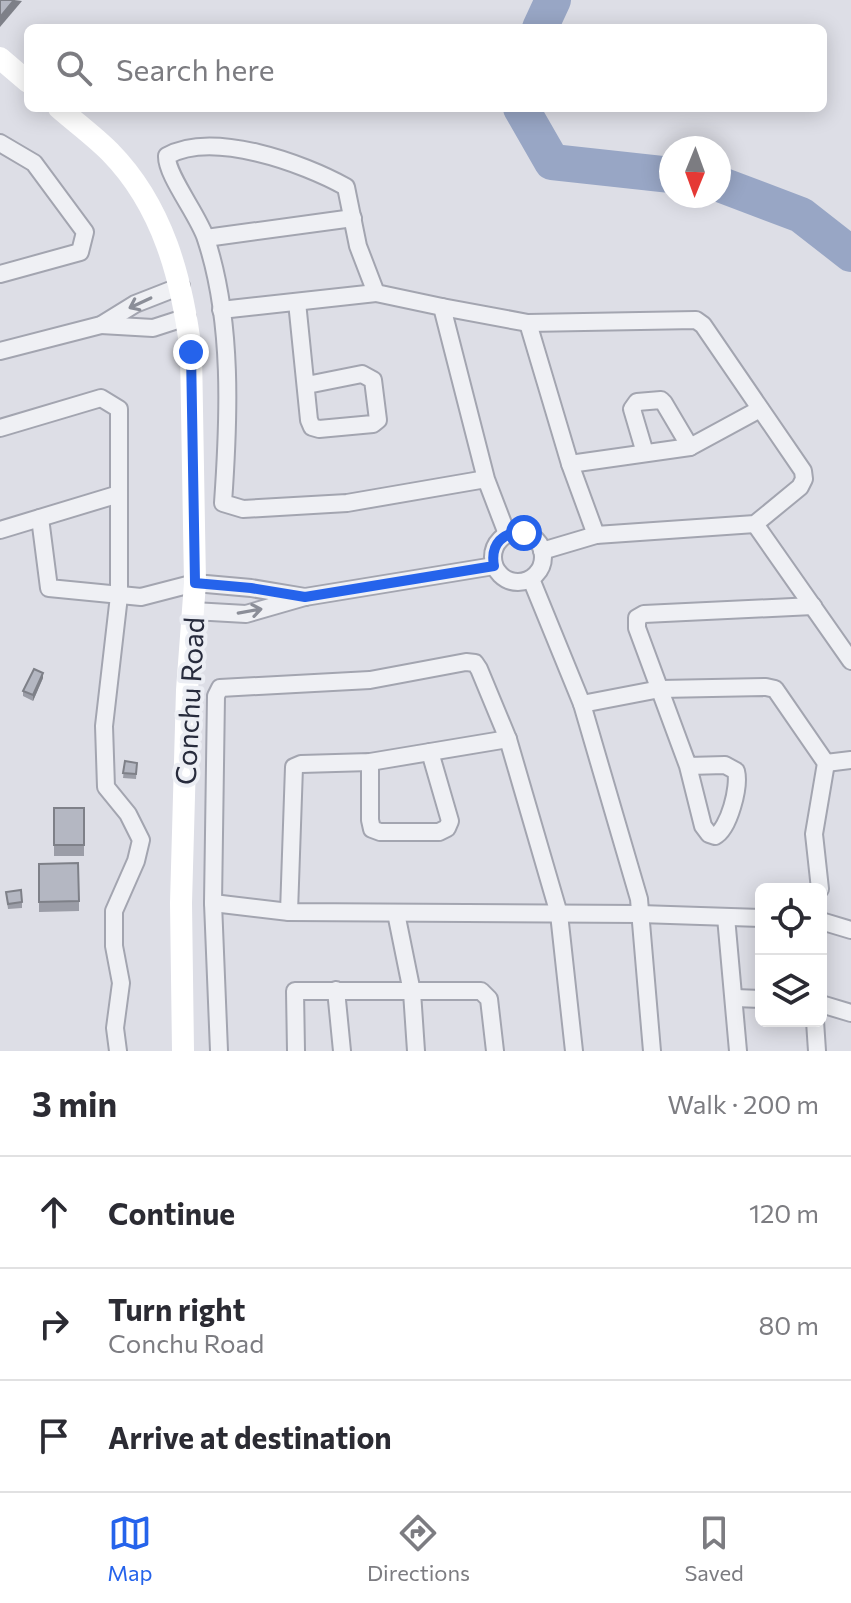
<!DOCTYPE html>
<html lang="en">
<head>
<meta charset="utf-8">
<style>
	body { margin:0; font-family:Commissioner,sans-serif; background:#f2f2f3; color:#2b2b33 }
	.controls { position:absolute; right:24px; bottom:24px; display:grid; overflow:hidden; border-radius:12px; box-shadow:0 4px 20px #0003 }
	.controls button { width:72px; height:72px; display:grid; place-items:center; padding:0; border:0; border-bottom:2px solid #e1e1e2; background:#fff; color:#2b2b33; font:40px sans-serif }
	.compass { position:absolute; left:659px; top:136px; width:72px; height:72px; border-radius:50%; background:#fff; box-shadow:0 4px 20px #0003; rotate:181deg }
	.stop { position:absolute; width:24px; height:24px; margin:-18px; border:6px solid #2563eb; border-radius:50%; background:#fff }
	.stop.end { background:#2563eb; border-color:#fff; box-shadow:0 2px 8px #0008 }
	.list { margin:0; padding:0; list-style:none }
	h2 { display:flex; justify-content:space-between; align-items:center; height:104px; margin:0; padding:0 32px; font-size:34px }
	h2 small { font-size:26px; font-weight:400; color:#7c7c81 }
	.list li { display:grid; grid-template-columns:52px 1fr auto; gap:24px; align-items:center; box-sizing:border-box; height:112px; padding:0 32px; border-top:2px solid #e1e1e2 }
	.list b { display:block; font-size:30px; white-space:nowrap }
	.list p { margin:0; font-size:26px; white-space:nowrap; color:#7c7c81 }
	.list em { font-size:26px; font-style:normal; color:#7c7c81 }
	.icon { flex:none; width:44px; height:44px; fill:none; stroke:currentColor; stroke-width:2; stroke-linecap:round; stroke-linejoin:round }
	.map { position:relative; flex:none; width:851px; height:1051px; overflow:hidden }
	.search { position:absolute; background:#fff; box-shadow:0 4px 20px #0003; left:24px; right:24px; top:24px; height:88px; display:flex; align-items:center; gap:20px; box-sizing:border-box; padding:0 28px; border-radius:12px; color:#7c7c81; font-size:30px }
	.sheet { height:440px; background:#fff }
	nav { display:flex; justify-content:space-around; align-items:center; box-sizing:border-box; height:112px; border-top:2px solid #e1e1e2; background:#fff; font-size:22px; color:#7c7c81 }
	nav a { display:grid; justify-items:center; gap:4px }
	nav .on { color:#2563eb }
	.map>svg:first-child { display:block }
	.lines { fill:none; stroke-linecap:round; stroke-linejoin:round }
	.river { stroke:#98a6c5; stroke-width:36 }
	.street-casing { stroke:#a3a5b0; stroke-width:20 }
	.street { stroke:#eff0f4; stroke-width:16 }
	.secondary { stroke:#fff; stroke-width:22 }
	.wall { fill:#9b9da7 }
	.shaded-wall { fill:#7e8088 }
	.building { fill:#b4b7c2; stroke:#7e8088; stroke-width:2 }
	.oneway { stroke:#8b8e98 }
	.route { stroke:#2563eb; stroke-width:10 }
	.labels { text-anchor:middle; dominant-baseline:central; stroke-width:8; stroke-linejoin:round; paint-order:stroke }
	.street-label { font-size:28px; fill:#272b3c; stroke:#eceef4 }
</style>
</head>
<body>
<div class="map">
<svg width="851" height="1051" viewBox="0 0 851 1051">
	<rect width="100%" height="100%" fill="#dddee6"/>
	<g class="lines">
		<g class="river">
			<polyline points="540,28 553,0"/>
			<polyline points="521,108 552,162 671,175"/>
			<polyline points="719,184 801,215 851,254"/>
		</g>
		<g class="street-casing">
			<g id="street">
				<polyline points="0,143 34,163 85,232 80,252 0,274"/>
				<polyline points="206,238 353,218"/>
				<polyline points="297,302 309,420 312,427 319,429 373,424 378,420 373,380 362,374 307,385"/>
				<polyline points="442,307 528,323 696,320 703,325 803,471 804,479 800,487 755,524 596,535 542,551"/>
				<polyline points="221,310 376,293"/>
				<polyline points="528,323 570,464 596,535"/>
				<polyline points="101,325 153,328 187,317"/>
				<polyline points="0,351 101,325 135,304 181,286"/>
				<polyline points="0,428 101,398 119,409 119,596 104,726 106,787 128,814 141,840 136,861 114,911 114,946 121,983 115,1028 118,1051"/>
				<polyline points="645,453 632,409 637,402 661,400 664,403 690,447"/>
				<polyline points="570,464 690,447 760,409"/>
				<path d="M486 479 347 503 243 509 223 503C229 418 233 321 206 239 199 216 166 175 167 156 212 130 303 163 346 187L358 246 376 293 442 307 486 479 507 534"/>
				<polyline points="40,518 49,588 141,597 195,583 251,588 305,597"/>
				<polyline points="755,524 851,661"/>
				<polyline points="0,530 119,494"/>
				<circle cx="518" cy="557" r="25"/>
				<polyline points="531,579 582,704 660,689 766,687 775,689 826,763 814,834 820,889"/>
				<polyline points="193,611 246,614 305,597 494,566"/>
				<polyline points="582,704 639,899 652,1051"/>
				<polyline points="370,762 370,820 372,829 380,832 439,832 447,828 450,821 430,752"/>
				<polyline points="826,763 851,760"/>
				<path d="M688 766 725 765 736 771C740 786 729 829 715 836L709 834 703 826 688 766 637 628V618L644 614 813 606"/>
				<polyline points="213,903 289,912 640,914 761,918"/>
				<polyline points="289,912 294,767 301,764 370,762 508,739"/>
				<polyline points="396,913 412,992 416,1051"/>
				<polyline points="726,917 738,1051"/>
				<polyline points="821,921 851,930"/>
				<polyline points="336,990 342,1051"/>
				<polyline points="735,998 761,999"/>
				<polyline points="821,1004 851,1013"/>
				<polyline points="815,1021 817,1051"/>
				<polyline points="219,1051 213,903 216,696 220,688 370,680 466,662 475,663 479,669 508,739 559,914 574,1051"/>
				<polyline points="296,1051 295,991 481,991 489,999 495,1051"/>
			</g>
		</g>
		<use href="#street" class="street"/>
		<g class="secondary">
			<polyline points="0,58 28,82"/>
			<path d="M59 108C75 122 94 136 110 152 163 206 182 279 191 352L195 583 187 690 181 903 183 1051"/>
		</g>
	</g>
	<g class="wall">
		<polygon points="43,678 33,701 23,696 23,691"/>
		<polygon points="125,761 137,763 136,779 123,778"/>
		<rect x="54" y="808" width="30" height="48"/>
		<polygon points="39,864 79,901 79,911 39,912"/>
		<polygon points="6,892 22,902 22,908 8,909"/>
	</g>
	<g class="shaded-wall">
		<polygon points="14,0 22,1 0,27 0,17"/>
		<polygon points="43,673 43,678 33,701 33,695"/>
	</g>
	<g class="building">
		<polygon points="0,0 14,0 0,17"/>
		<polygon points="34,669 43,673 33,695 23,691"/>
		<polygon points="125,761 137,763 136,774 123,773"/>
		<rect x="54" y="808" width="30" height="37"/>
		<polygon points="78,863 79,901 39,902 39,864"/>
		<polygon points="21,890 22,902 8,904 6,892"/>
	</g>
	<defs><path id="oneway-shaft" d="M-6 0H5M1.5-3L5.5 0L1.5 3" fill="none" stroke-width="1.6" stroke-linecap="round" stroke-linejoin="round" transform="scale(2)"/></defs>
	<g class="oneway">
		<use href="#oneway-shaft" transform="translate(140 303) rotate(155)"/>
		<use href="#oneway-shaft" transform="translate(250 611) rotate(-10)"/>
	</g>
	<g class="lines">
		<path class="route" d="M191 352 195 583 251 588 305 597 494 566C490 544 503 531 524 533"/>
	</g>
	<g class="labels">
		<g class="street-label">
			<text transform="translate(189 701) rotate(-87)">Conchu Road</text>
		</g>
	</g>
</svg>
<div class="controls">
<button><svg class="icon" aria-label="locate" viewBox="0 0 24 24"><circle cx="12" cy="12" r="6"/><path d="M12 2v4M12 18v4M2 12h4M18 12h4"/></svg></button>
<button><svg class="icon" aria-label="layers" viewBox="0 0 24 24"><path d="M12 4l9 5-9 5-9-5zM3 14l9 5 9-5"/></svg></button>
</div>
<svg class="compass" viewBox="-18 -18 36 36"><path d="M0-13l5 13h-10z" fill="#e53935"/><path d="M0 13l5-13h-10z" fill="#7c7c81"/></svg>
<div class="stop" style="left:524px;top:533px"></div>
<div class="stop end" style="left:191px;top:352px"></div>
<div class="search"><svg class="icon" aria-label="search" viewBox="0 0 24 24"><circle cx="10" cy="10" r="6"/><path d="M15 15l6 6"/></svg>Search here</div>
</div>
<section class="sheet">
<h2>3 min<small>Walk · 200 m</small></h2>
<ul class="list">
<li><svg class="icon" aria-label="ahead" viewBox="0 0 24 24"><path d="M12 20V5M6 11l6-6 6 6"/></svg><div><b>Continue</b></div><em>120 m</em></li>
<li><svg class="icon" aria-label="right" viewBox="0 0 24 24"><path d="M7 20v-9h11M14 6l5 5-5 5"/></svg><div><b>Turn right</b><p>Conchu Road</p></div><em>80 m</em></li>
<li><svg class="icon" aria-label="arrive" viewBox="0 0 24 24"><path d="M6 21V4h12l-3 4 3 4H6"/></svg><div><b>Arrive at destination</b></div></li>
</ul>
</section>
<nav>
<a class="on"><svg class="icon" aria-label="map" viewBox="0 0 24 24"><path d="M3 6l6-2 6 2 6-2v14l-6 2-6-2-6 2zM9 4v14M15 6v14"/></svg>Map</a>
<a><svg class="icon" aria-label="directions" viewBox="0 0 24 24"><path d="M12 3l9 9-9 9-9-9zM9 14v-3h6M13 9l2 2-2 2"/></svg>Directions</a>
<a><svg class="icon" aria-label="saved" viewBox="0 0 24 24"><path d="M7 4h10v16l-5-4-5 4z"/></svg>Saved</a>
</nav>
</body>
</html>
